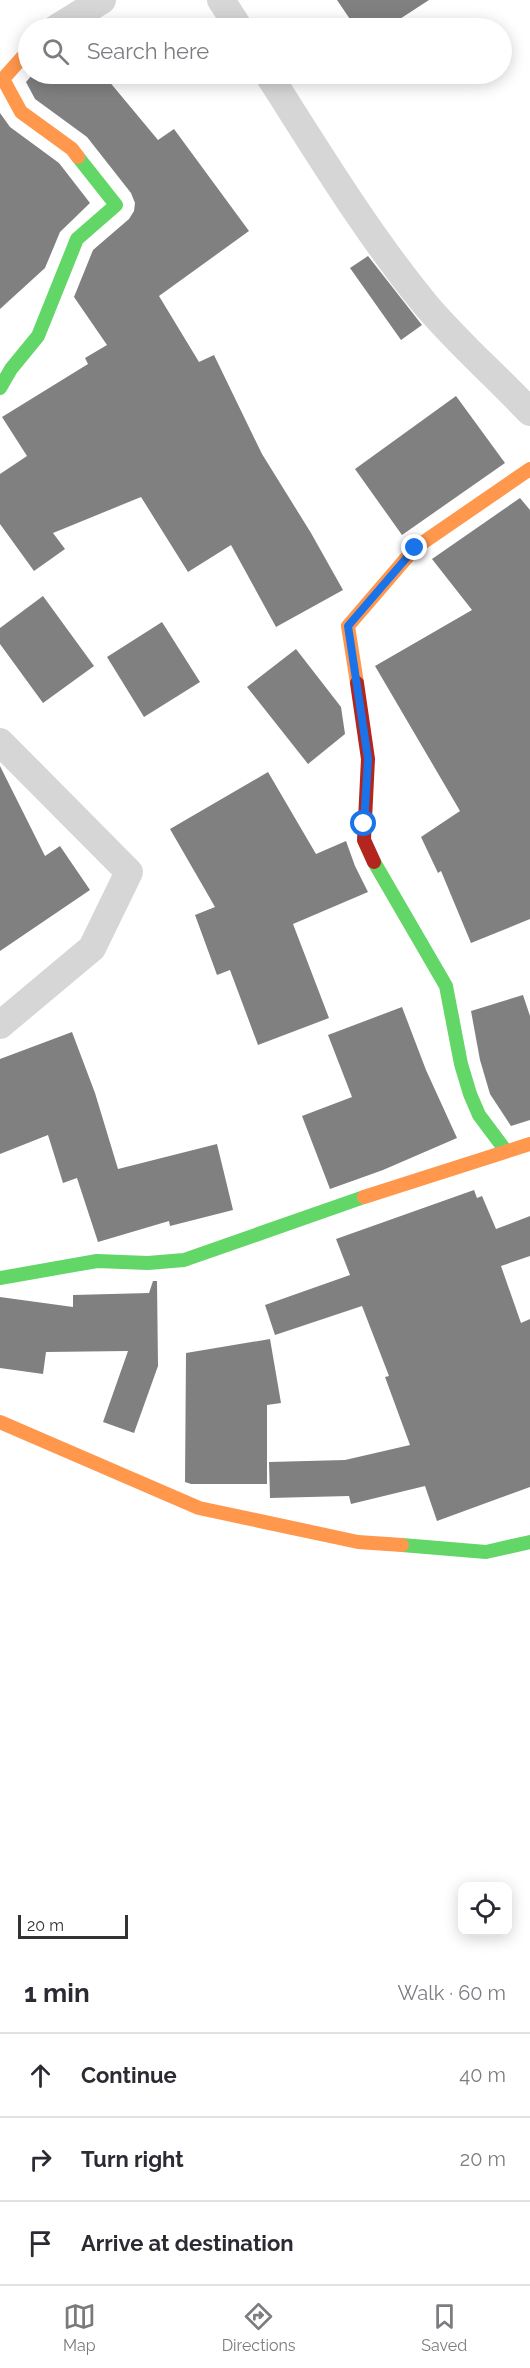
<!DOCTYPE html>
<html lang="en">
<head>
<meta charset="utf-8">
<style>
	body { margin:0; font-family:Raleway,sans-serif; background:#f7f7f7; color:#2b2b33 }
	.controls { position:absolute; right:18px; bottom:18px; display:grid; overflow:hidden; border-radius:12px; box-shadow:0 3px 15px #0003 }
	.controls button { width:54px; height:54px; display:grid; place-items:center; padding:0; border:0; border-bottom:2px solid #e1e1e2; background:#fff; color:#2b2b33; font:30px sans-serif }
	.scale { position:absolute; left:18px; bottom:15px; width:110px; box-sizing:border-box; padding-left:6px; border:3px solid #323232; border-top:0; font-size:16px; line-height:21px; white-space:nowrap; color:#323232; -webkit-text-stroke:4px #fff; paint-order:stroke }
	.stop { position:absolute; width:18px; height:18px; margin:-14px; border:4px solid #1a73e8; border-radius:50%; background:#fff }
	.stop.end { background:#1a73e8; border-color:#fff; box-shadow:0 2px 6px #0008 }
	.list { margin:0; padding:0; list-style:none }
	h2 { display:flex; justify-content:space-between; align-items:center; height:78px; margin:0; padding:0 24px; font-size:26px }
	h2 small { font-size:20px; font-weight:400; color:#7c7c81 }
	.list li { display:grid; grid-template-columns:39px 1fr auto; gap:18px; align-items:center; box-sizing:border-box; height:84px; padding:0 24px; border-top:2px solid #e1e1e2 }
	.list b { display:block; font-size:22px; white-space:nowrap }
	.list em { font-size:20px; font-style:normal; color:#7c7c81 }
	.icon { flex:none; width:33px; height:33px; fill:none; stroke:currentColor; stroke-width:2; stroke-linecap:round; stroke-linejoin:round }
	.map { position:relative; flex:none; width:530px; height:1954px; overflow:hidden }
	.search { position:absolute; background:#fff; box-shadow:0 3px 15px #0003; left:18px; right:18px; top:18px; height:66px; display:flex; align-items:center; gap:15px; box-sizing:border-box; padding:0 21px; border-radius:33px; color:#7c7c81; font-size:22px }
	.sheet { height:330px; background:#fff }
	nav { display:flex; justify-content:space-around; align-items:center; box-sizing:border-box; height:84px; border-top:2px solid #e1e1e2; background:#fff; font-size:16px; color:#7c7c81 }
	nav a { display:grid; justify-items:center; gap:3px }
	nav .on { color:#7a7a7a }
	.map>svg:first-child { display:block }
	.building { fill:#808080 }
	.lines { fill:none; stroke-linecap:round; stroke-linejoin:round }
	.street { stroke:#d6d6d6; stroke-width:28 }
	.fast { stroke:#63d668; stroke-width:14 }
	.slow { stroke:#ff974d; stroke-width:14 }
	.jam { stroke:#b3261e; stroke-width:14 }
	.route { stroke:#1a73e8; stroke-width:8 }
</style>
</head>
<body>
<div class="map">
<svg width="530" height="1954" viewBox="0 0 530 1954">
	<rect width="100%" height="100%" fill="#fff"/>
	<g class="building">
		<polygon points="337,0 429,0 386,28 356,28"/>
		<polygon points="33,74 103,74 158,140 174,129 249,231 159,296 199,362 214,355 262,454 311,533 343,590 276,627 231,545 188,572 141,497 53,533 65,549 34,571 0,524 0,474 27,456 2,417 88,364 85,358 107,345 74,297 93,250 129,219 134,211 135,203 131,193 87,137 35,99 26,82"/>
		<polygon points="0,113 10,127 59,163 90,203 60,232 45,268 0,309"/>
		<polygon points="368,256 422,325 401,340 350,268"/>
		<polygon points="456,396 505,463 402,535 355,469"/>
		<polygon points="520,498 530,510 530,919 471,943 441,871 438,873 421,837 460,811 375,666 472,610 432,559"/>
		<polygon points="43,596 94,666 43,703 0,644 0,628"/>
		<polygon points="162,622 200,682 144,717 107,657"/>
		<polygon points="296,649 341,707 345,734 308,764 247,687"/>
		<polygon points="0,766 45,856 60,846 90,890 0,951"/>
		<polygon points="268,772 316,854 346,841 355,866 368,892 293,924 329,1018 258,1045 230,970 217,975 195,915 215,907 170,829"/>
		<polygon points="523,995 530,1016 530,1120 511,1126 490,1094 480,1060 471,1011"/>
		<polygon points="402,1007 426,1070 457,1138 383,1170 330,1189 302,1116 352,1097 328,1035"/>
		<polygon points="72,1032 95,1093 118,1169 217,1144 233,1210 170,1226 169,1221 98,1242 77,1178 63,1183 48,1135 0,1154 0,1059"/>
		<polygon points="474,1190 477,1198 482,1196 496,1229 530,1216 530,1256 501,1266 521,1323 530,1319 530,1487 437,1521 425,1486 351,1504 349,1496 270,1498 269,1462 345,1460 410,1445 385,1377 389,1376 362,1306 275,1335 265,1305 350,1275 336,1239"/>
		<polygon points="153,1281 157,1281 158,1366 134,1433 103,1422 128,1351 46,1352 43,1374 0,1368 0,1297 73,1307 73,1295 149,1293"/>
		<polygon points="270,1339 281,1403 267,1405 267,1484 191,1484 185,1482 186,1353"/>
	</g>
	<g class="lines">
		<g class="street">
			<polyline points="221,0 239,28"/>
			<polyline points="57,28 102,0"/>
			<path d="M268 74C318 152 366 232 425 304 457 342 496 376 530 412"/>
			<polyline points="0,742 129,872 92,948 0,1025"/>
		</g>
		<g class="fast">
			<polyline points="0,388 11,369 38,336 77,239 116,205 78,157"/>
			<polyline points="374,862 446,986 461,1064 470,1094 479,1115 506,1151"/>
			<polyline points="0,1278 97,1261 148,1263 184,1260 364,1197"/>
			<polyline points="402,1545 486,1552 530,1542"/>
		</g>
		<g class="slow">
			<polyline points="28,51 3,79 21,112 72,149 78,157"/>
			<polyline points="357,683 348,626 415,548 530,469"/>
			<polyline points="364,1197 530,1144"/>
			<polyline points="0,1422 199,1508 358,1542 402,1545"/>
		</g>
		<polyline class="jam" points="357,683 368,759 364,840 374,862"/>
	</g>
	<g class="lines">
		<polyline class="route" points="364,824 368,759 348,626 415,548"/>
	</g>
</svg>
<div class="controls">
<button><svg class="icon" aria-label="locate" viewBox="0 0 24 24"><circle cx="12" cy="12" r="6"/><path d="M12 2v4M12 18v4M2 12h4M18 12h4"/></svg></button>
</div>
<div class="scale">20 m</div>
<div class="stop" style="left:364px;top:824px"></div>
<div class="stop end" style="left:415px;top:548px"></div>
<div class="search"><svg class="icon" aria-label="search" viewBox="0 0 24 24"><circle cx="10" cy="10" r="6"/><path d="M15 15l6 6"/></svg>Search here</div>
</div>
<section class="sheet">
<h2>1 min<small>Walk · 60 m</small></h2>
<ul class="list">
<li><svg class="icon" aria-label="ahead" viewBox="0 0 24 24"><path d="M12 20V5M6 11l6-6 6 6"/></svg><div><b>Continue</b></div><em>40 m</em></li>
<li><svg class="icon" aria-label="right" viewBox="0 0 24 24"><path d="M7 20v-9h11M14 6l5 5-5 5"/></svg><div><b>Turn right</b></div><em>20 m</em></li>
<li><svg class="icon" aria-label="arrive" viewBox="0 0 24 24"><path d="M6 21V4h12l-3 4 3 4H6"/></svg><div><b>Arrive at destination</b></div></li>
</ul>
</section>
<nav>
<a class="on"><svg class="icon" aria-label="map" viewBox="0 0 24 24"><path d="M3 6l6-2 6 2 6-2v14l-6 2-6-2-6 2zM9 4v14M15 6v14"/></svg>Map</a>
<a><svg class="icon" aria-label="directions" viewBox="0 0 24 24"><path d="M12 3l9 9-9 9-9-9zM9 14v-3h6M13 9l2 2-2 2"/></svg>Directions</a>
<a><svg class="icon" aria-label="saved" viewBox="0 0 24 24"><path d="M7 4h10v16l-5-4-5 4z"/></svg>Saved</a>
</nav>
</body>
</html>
